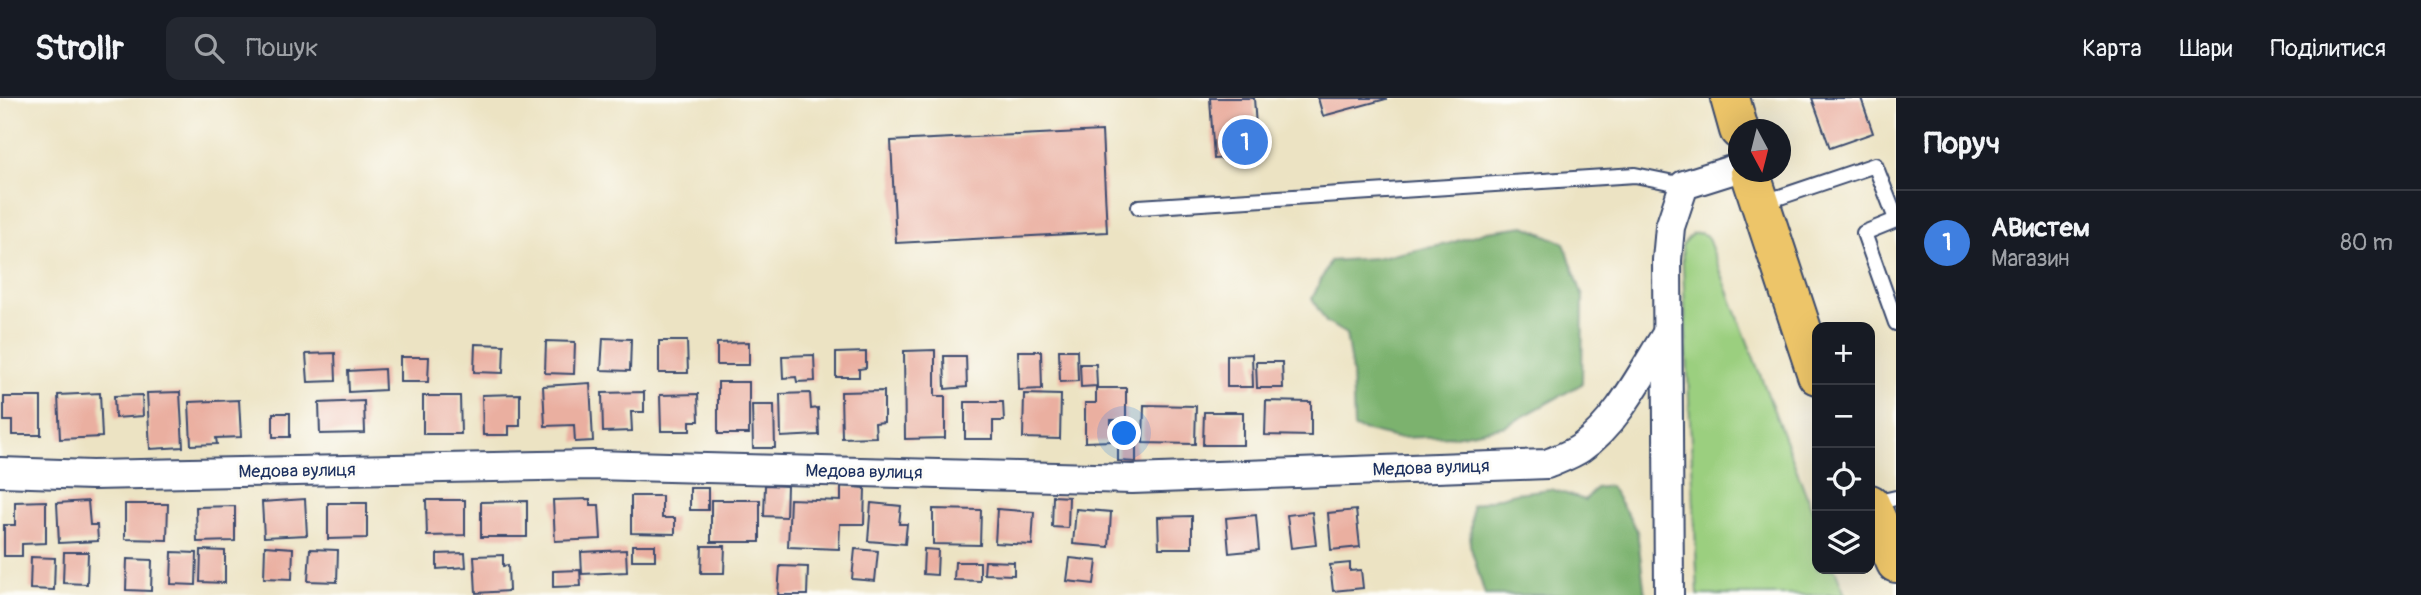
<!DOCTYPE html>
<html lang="uk">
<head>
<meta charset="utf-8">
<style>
	body { margin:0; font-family:Pangolin,sans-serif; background:#242831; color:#f1f3f6 }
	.controls { position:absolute; right:21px; bottom:21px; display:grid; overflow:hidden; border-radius:14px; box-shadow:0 7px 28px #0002 }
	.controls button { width:63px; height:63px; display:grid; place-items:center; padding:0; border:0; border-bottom:2px solid #363941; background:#171b24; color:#f1f3f6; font:35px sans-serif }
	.compass { position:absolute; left:1728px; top:21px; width:63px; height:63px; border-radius:50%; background:#171b24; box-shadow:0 7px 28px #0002; rotate:173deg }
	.you { position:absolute; left:1125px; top:336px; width:24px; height:24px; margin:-18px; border:5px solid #fff; border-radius:50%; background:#1a73e8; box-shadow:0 0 0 10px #1a73e833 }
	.badge { display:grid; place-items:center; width:46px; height:46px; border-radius:50%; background:#d93025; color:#fff; font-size:23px; font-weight:700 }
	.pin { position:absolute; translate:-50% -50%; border:4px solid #fff; box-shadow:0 2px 7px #0006 }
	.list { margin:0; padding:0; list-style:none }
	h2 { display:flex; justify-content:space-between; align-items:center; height:91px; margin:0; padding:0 28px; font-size:30px }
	h2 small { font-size:23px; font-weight:400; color:#9ea1a6 }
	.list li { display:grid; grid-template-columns:46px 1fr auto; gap:21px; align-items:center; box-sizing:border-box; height:105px; padding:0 28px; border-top:2px solid #363941 }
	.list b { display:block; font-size:26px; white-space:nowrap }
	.list p { margin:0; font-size:23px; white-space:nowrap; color:#9ea1a6 }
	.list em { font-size:23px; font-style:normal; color:#9ea1a6 }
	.icon { flex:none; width:38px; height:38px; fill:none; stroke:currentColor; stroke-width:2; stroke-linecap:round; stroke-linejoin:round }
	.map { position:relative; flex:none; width:1896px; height:497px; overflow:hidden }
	header { display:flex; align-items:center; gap:42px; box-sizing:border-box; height:98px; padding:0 35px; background:#171b24; border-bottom:2px solid #363941 }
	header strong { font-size:33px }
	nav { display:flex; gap:38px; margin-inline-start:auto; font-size:24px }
	.search { width:490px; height:63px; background:#242831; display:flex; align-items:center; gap:18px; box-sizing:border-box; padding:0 24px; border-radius:14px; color:#9ea1a6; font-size:26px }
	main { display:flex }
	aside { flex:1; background:#171b24 }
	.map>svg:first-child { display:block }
	.green { fill:#9bcf7f; stroke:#5b7f6e; stroke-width:2 }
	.forest { fill:#7cb26e; stroke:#4c7066; stroke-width:2 }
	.building { fill:#eaafa0 }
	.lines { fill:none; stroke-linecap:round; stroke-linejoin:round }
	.service-casing { stroke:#3a4a6d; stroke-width:18 }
	.minor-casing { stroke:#3a4a6d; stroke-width:32 }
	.primary-casing { stroke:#3a4a6d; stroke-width:42 }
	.service { stroke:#fff; stroke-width:14 }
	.minor { stroke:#fff; stroke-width:28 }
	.primary { stroke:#edc569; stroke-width:38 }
	.labels { text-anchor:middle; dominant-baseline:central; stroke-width:6; stroke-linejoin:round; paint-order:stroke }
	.street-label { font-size:18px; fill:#1b2f5e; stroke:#fdfcf7 }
</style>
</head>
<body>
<header>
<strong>Strollr</strong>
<div class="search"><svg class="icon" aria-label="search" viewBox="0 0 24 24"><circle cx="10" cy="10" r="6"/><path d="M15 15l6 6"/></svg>Пошук</div>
<nav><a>Карта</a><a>Шари</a><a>Поділитися</a></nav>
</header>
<main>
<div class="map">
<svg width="1896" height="497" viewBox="0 0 1896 497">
	<rect width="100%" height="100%" fill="#fdfcf7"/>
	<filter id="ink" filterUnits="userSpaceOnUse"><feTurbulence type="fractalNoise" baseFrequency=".0143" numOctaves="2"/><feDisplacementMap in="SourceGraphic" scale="14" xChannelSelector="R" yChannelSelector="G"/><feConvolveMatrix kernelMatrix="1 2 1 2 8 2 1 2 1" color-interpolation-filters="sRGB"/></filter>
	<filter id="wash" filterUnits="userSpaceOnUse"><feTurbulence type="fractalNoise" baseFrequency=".00686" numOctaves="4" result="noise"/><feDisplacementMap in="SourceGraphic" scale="28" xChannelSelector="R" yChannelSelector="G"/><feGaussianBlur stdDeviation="1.57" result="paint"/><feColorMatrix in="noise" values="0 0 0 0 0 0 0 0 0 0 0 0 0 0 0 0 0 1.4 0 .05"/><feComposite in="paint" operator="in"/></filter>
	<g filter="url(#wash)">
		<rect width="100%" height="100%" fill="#ece3c3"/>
		<polygon class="green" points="1700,135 1707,138 1817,425 1817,471 1835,471 1845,497 1698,497 1682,147 1692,136"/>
		<g class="forest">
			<polygon points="1525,128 1564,145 1583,199 1582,286 1506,328 1455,338 1397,340 1354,330 1352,274 1346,236 1326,224 1312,201 1330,163 1375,160 1448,146 1487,133"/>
			<polygon points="1610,388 1637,432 1645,497 1485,497 1470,447 1472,407 1515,395 1551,391 1585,402 1596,390"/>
		</g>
		<g id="blocks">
			<g class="building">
				<polygon points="1210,0 1254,0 1258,58 1214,61"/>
				<polygon points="1318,0 1386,0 1386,1 1323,18"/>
				<polygon points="1812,0 1861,0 1873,35 1830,50"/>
				<polygon points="1102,33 1107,134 896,145 891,43"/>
				<polygon points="603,240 631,241 630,273 601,272"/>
				<polygon points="546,243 575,244 574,276 545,275"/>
				<polygon points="659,243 687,243 688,275 659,275"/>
				<polygon points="749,244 749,267 717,267 717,245"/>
				<polygon points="475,246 504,247 503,275 474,274"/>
				<polygon points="935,252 935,298 945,298 945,340 905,341 904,253"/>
				<polygon points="1059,252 1077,252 1078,283 1060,284"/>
				<polygon points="1018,253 1041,253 1042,291 1019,292"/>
				<polygon points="866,254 866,270 859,271 859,279 836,279 836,255"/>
				<polygon points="335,255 336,283 308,284 306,256"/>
				<polygon points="1252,256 1253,289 1227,289 1227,257"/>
				<polygon points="814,257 815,283 797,284 796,279 783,280 782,258"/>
				<polygon points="944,258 966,258 967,289 945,291"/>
				<polygon points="400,259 429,259 428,284 400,284"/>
				<polygon points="1256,264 1282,264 1283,290 1257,290"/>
				<polygon points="1080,266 1096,266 1097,288 1081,289"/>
				<polygon points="384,271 385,292 349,294 348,273"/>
				<rect x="718" y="284" width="31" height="52"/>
				<polygon points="590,285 593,343 575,344 574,327 545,328 543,288"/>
				<polygon points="1096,290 1126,290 1126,322 1111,322 1111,343 1085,344 1085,305 1096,305"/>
				<polygon points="884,293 884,324 875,325 876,339 842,340 841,294"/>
				<polygon points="180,294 183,349 150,351 147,295"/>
				<polygon points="644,294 644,314 631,314 632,333 603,334 602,295"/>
				<polygon points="100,295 102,339 60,341 58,297"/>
				<polygon points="810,295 811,311 818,310 819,337 781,339 780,296"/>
				<polygon points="520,296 520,328 509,328 509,337 483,337 482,297"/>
				<polygon points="698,296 699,323 690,323 690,333 661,333 660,297"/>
				<polygon points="1024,296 1061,297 1060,341 1023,340"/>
				<polygon points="142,297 143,318 115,320 114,298"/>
				<polygon points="423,298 460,298 461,336 423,336"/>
				<polygon points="4,299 41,299 41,337 12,337 12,323 4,323"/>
				<polygon points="239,302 241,339 216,340 217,346 191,347 189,304"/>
				<polygon points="364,303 365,335 320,336 319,305"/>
				<polygon points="1266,303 1311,304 1311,338 1265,337"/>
				<polygon points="965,304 1003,304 1004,323 993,323 993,341 965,341"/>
				<polygon points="752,307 774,307 775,350 753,350"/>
				<polygon points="1144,307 1196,308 1195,346 1143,345"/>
				<polygon points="1204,314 1243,314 1243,347 1203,347"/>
				<rect x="273" y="315" width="17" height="24"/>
				<polygon points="1136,338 1136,364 1118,363 1118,339"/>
				<polygon points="765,387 787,388 786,419 764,418"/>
				<polygon points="841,388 865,390 864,426 840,426 839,451 788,449 790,401 841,403"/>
				<rect x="690" y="390" width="18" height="22"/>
				<polygon points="631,398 662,398 662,420 675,420 675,436 631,435"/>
				<polygon points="1053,398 1069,399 1068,430 1052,429"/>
				<polygon points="305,401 307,437 264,439 262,404"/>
				<polygon points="590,401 590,407 599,407 601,441 555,443 553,402"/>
				<polygon points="426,402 465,402 465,437 427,438"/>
				<rect x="711" y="402" width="49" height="42"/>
				<polygon points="46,403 46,445 22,446 22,458 4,458 4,427 15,427 15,404"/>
				<polygon points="88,403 90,427 97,427 98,443 59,445 57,405"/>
				<polygon points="527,403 527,439 481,439 481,404"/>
				<polygon points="328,405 367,405 367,440 328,441"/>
				<polygon points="871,405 901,408 899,426 907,426 905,446 868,443"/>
				<polygon points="125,406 168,406 167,442 125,441"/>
				<polygon points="235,408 235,443 197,444 196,409"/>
				<polygon points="933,411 981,412 980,447 933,446"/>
				<polygon points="997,411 1034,414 1032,447 995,445"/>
				<polygon points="1076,411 1111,414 1109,449 1073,446"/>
				<polygon points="1356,412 1360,449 1331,452 1328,415"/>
				<polygon points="1312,414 1316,447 1291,450 1287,417"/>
				<polygon points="1256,417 1259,452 1229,455 1226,420"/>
				<polygon points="1192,418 1192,450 1159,450 1158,419"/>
				<rect x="632" y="447" width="23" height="15"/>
				<polygon points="265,448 293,450 292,481 264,480"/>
				<polygon points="702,448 725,448 724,475 701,475"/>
				<polygon points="310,451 338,452 337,484 308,483"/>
				<polygon points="855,451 878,453 875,483 852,481"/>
				<polygon points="924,451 938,452 937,477 923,476"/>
				<polygon points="201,452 225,453 225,485 200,484"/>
				<polygon points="626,452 627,474 582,476 581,454"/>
				<polygon points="64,454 88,454 87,486 63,485"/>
				<polygon points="172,454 197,455 196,487 171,486"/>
				<polygon points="465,455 466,469 437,471 437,456"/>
				<polygon points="503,457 503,468 508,467 509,493 476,495 474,458"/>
				<polygon points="31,459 55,460 54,492 30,491"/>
				<polygon points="1070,460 1097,463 1094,486 1067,483"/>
				<polygon points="127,461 152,462 151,493 126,492"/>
				<polygon points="985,463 1014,464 1014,477 984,476"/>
				<polygon points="955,464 980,464 980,483 954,482"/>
				<polygon points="1350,465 1350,473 1361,472 1363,490 1333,493 1330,467"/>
				<polygon points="780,468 808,469 807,497 778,497"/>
				<polygon points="580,472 581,488 553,489 553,473"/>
			</g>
		</g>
	</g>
	<g filter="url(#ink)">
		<use href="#blocks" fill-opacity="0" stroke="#3a4a6d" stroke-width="2"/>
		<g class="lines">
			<g class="service-casing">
				<g id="service">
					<polyline points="1762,105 1875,67 1896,121"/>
					<polyline points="1139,109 1635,77 1684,87"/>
					<polyline points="1896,122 1864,135 1896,225"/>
					<polyline points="1870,406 1896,400"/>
				</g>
			</g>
			<g class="minor-casing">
				<g id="minor">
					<path d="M0 374 92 377 593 367 1132 381 1547 366C1558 361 1571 357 1581 350 1617 325 1643 273 1666 237"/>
					<polyline points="1669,497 1667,162 1670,129 1684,87 1738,70"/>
				</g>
			</g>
			<g class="primary-casing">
				<g id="primary">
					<polyline points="1730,0 1739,32"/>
					<polyline points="1750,74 1817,277"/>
					<polyline points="1870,406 1896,465"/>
				</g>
			</g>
			<use href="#service" class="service"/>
			<use href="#minor" class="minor"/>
			<use href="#primary" class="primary"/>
		</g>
	</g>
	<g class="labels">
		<g class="street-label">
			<text transform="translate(1431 370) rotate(-2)">Медова вулиця</text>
			<text transform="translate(297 373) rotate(-1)">Медова вулиця</text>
			<text transform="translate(864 374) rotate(1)">Медова вулиця</text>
		</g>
	</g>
</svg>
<div class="controls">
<button>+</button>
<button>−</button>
<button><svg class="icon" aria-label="locate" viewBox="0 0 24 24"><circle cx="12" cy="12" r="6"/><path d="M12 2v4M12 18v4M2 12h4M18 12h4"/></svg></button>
<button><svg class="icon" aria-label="layers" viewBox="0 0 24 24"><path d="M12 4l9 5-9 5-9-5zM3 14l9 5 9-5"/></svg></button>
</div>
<svg class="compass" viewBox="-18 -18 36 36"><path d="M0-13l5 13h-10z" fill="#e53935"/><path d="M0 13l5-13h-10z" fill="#9ea1a6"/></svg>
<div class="you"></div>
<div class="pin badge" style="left:1245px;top:44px;background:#3f7fe0">1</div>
</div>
<aside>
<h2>Поруч<small></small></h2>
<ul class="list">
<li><span class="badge" style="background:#3f7fe0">1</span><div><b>АВистем</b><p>Магазин</p></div><em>80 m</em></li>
</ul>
</aside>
</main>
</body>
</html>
